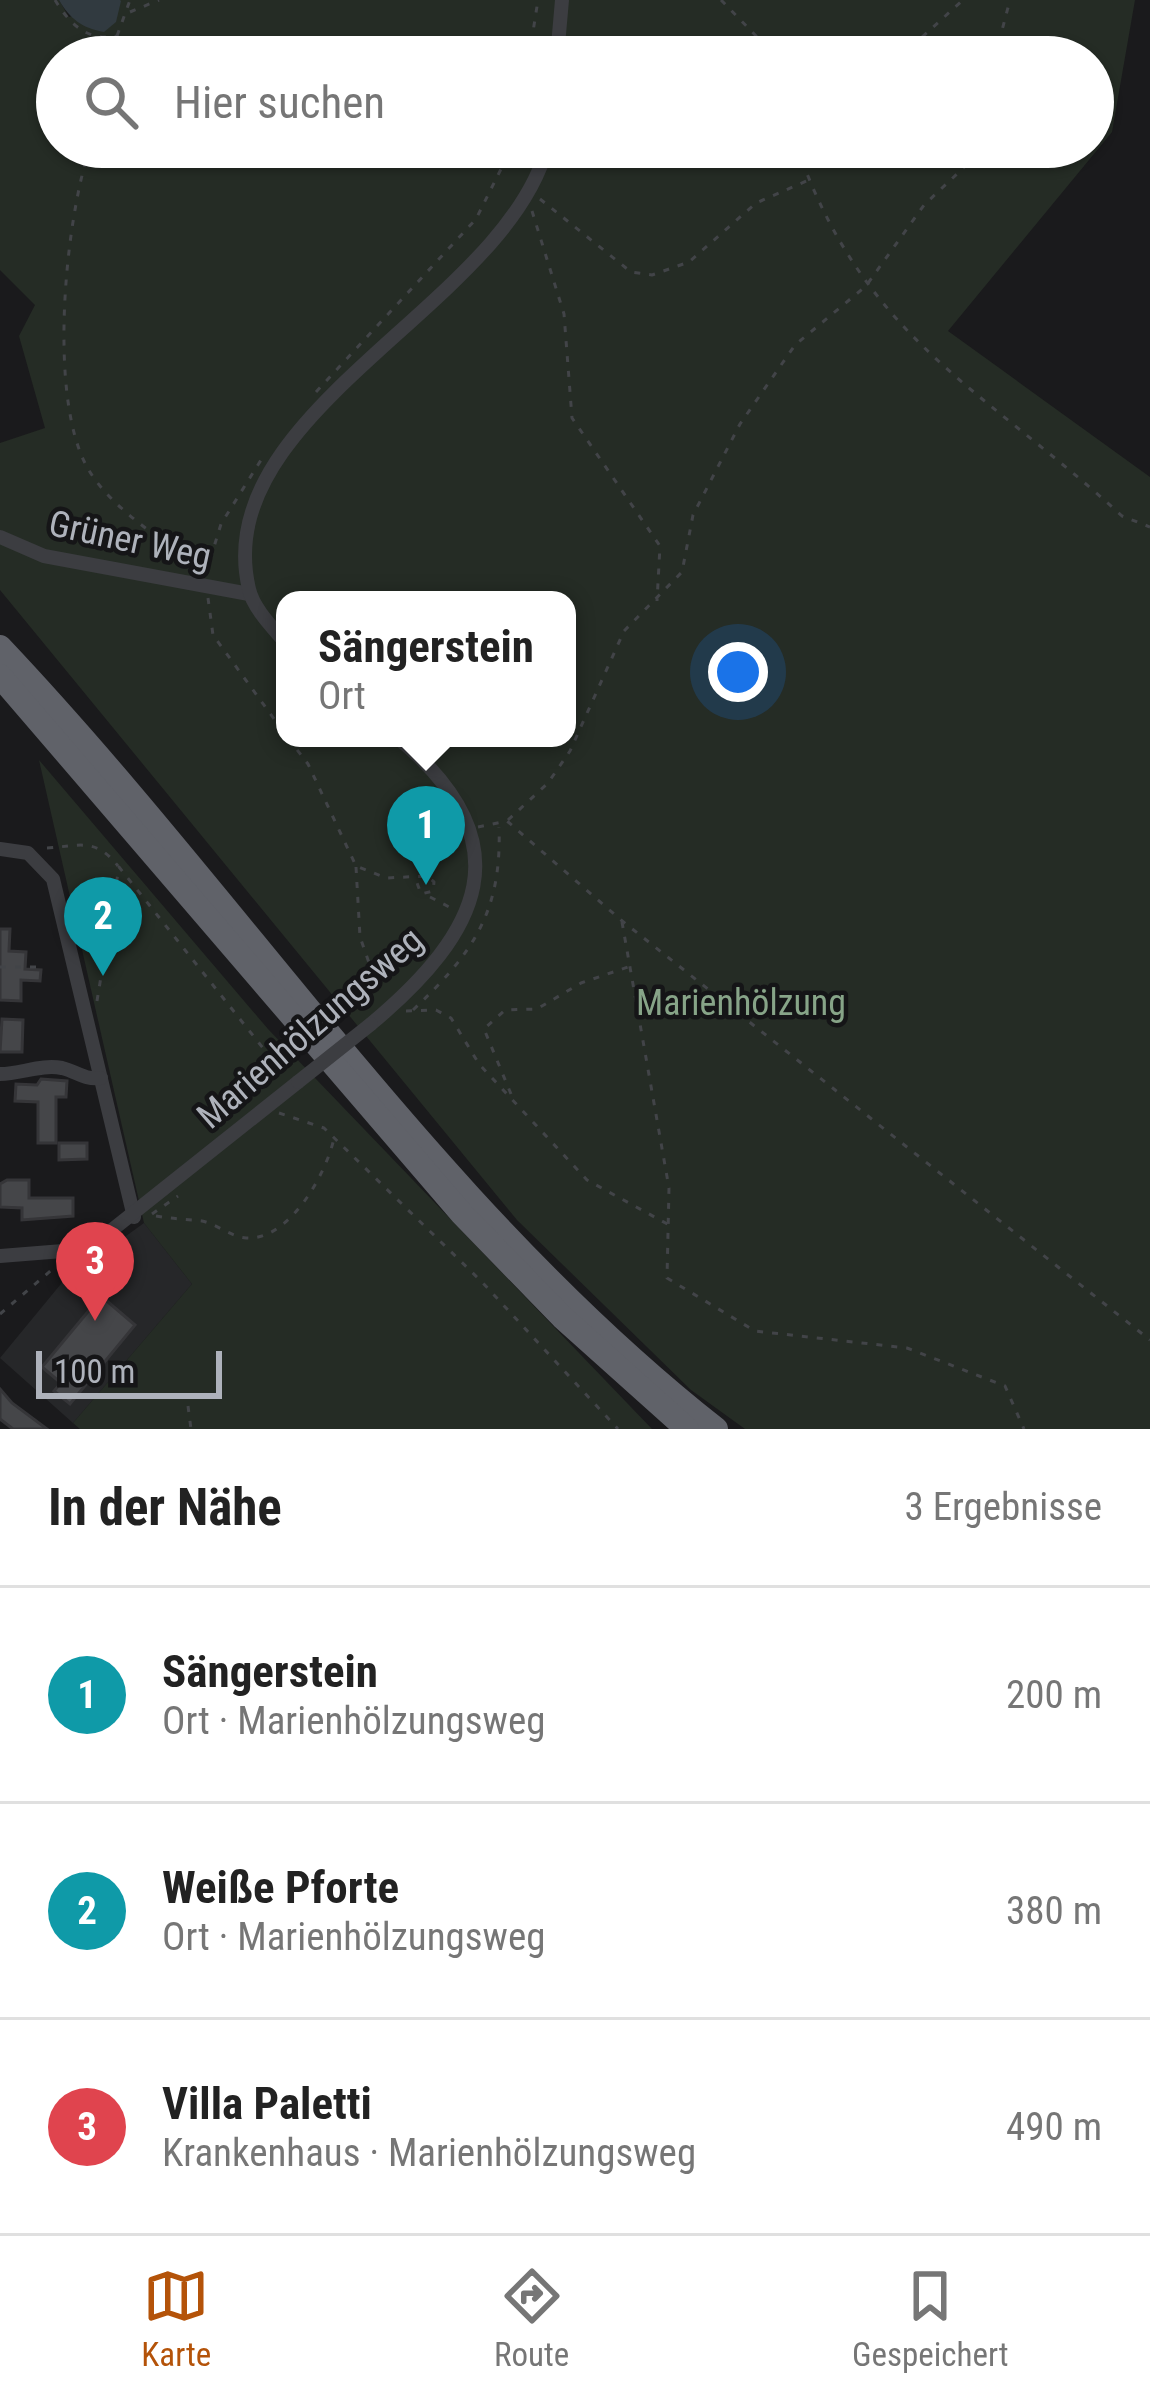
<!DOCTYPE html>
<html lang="de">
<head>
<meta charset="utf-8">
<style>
	body { margin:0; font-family:"Roboto Condensed",sans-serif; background:#f6f6f6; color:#222 }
	.scale { position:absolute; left:36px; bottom:30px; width:186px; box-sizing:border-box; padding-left:12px; border:6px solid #aeb2bb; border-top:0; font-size:33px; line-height:42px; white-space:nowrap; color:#aeb2bb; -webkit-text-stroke:9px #151517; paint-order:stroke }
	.you { position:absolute; left:738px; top:672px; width:42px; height:42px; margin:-30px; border:9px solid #fff; border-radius:50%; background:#1a73e8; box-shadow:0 0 0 18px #1a73e833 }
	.badge { display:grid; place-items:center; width:78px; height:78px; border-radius:50%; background:#b45309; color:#fff; font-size:39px; font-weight:700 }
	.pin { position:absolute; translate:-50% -99px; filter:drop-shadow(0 3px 6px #0008) }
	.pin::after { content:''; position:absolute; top:63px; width:42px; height:36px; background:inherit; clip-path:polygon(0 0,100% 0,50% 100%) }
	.popup { position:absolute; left:276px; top:591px; width:300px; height:156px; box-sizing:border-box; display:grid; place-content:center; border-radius:24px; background:#fff; filter:drop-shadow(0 3px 9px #0005); font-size:39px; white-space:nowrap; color:#767676 }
	.popup b { font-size:45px; color:#222 }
	.popup::after { content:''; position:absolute; left:50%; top:100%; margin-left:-24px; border:24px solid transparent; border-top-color:#fff }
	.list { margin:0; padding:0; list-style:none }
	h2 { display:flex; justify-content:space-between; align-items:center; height:156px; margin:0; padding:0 48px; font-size:51px }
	h2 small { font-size:39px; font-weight:400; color:#767676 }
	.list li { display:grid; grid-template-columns:78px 1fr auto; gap:36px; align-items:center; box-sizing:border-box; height:216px; padding:0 48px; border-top:3px solid #e0e0e0 }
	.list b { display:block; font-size:45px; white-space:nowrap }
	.list p { margin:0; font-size:39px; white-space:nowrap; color:#767676 }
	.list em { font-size:39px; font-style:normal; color:#767676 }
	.icon { flex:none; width:66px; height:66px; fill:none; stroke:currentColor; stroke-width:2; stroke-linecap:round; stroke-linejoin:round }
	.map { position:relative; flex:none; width:1150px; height:1429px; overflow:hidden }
	.search { position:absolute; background:#fff; box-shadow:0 3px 9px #0004; left:36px; right:36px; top:36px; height:132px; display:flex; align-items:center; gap:30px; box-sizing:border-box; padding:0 42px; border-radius:66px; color:#767676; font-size:45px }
	.sheet { height:804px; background:#fff }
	nav { display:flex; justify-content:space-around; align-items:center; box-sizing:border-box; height:168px; border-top:3px solid #e0e0e0; background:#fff; font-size:33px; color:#767676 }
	nav a { display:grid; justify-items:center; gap:6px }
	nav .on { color:#b45309 }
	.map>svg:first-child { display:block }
	.built { fill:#262729 }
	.green { fill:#252c25; fill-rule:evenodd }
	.water { fill:#313a40 }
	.building { fill:#454649; stroke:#353538; stroke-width:3 }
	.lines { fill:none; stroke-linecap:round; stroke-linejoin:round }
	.path { stroke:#424448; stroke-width:3; stroke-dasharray:6 9; stroke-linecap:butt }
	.minor { stroke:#3c3d41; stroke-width:14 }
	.trunk { stroke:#606269; stroke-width:24 }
	.minor-bridge { stroke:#3c3d41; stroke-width:14 }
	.labels { text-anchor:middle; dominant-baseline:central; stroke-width:9; stroke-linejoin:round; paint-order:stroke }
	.street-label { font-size:36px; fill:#aeb2bb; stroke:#151517 }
	.park-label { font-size:36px; fill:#87a488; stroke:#151517 }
</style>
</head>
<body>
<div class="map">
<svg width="1150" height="1429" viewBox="0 0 1150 1429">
	<rect width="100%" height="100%" fill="#1a1a1c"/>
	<polygon class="built" points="144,1223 192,1284 73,1423 0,1358 79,1262 97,1257"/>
	<g class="green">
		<path d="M0 0H59L69 17 120 0H1135L1112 132 948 331 1150 477V1429H745L691 1390 517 1220 0 590V443L45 428 19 336 35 305 0 270ZM57 57H1093V147H57ZM285 600H567V738H285Z"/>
		<polygon points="39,760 268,1029 652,1429 80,1429 73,1423 192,1284 144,1223"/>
	</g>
	<path class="water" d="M59 0H120L121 1 116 22 104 32C82 28 70 19 59 0Z"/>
	<g class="building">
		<polygon points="0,929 10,929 9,951 26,952 25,969 41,970 40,981 21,980 21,1001 0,1000"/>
		<polygon points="2,1019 23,1020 22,1052 0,1052"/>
		<polygon points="41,1079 67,1081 66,1097 56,1097 56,1143 38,1143 38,1102 15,1101 16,1084 37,1085"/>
		<polygon points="59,1143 87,1143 87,1159 59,1160"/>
		<polygon points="7,1180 29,1180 29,1198 73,1198 73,1216 22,1220 22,1208 0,1207 0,1184"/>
		<polygon points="101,1296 135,1325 70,1404 54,1391 61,1383 42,1367"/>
		<polygon points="0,1389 12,1403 47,1429 13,1429 0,1419"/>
	</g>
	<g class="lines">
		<g class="path">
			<path d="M55 0C69 23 87 42 117 36L118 57"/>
			<polyline points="721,0 762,42 767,57"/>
			<polyline points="130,12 159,0"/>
			<polyline points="117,36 130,0"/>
			<polyline points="529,57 538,0"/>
			<polyline points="900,57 963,0"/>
			<polyline points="995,57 1010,0"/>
			<path d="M90 147C65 222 48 396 87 467 111 510 167 542 205 572"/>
			<path d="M797 147C864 339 984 389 1122 516L1150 527"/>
			<polyline points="801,154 813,147"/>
			<polyline points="540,199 631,272 652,275 689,262 756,203 811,179"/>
			<polyline points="532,211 564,314 572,418 660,546 657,601"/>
			<polyline points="316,392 476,219 512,147"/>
			<polyline points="206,573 221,524 261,460"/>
			<polyline points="208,598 213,635 285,734"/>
			<polyline points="288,738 308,764 356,866 386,878 427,876 434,882 433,891 421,894 416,880"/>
			<polyline points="508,820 548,783 570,751 624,631 682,572 693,515 740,424 795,345 866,286 924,205 976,156 978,147"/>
			<polyline points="478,827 507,821 621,920 1150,1340"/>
			<path d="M47 848C80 846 95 837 118 866"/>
			<polyline points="356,867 360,937 381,997"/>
			<polyline points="430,897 453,909"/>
			<polyline points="622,922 669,1188 667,1278 755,1331 907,1348 1005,1386 1024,1429"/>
			<polyline points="0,967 36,967"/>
			<polyline points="97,1001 119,867 286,1077"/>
			<path d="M413 1010C472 954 502 913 499 827"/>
			<polyline points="406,1011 436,1010 451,1018 479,1064 587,1180 671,1226"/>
			<polyline points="511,1094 484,1029 505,1010 537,1009 581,983 628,967"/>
			<polyline points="279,1113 324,1128 482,1282 618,1429"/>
			<polyline points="152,1214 178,1196"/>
			<path d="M156 1216C172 1219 187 1219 202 1221 217 1224 231 1237 246 1238 290 1241 327 1172 334 1138"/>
			<polyline points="0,1314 55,1267"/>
			<polyline points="188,1406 191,1429"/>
		</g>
		<g class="minor">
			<polyline points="557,57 562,0"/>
			<polyline points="0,537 44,556 249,594"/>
			<path d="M285 642C273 628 253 608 249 589 207 413 506 305 547 147"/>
			<polyline points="0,849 28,853 53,879 134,1217"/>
			<path d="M371 1024C481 932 525 843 398 738"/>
			<path d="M0 1074C21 1074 41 1064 62 1068 78 1072 83 1080 101 1078"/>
			<polyline points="0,1256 88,1249 298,1082"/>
		</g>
		<g class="trunk">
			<path d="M0 647C243 904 436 1209 716 1429"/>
			<polyline points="0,676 462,1214 562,1317 687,1429"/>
		</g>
		<polyline class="minor-bridge" points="298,1082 371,1024"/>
	</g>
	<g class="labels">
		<g class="street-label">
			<text transform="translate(130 540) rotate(12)">Grüner Weg</text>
			<text transform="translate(310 1028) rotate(-41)">Marienhölzungsweg</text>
		</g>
		<g class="park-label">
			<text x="741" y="1003">Marienhölzung</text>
		</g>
	</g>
</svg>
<div class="scale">100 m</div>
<div class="you"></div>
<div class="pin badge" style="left:426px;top:885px;background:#0f9aa8">1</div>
<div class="popup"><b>Sängerstein</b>Ort</div>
<div class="pin badge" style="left:103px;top:976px;background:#0f9aa8">2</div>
<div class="pin badge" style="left:95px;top:1321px;background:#e0444e">3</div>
<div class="search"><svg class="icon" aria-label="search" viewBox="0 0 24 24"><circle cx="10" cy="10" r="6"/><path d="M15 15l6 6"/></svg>Hier suchen</div>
</div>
<section class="sheet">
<h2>In der Nähe<small>3 Ergebnisse</small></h2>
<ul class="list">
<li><span class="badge" style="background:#0f9aa8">1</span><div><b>Sängerstein</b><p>Ort · Marienhölzungsweg</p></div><em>200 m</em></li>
<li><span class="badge" style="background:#0f9aa8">2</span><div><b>Weiße Pforte</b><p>Ort · Marienhölzungsweg</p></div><em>380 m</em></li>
<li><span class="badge" style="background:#e0444e">3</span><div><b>Villa Paletti</b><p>Krankenhaus · Marienhölzungsweg</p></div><em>490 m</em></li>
</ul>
</section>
<nav>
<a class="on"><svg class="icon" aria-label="map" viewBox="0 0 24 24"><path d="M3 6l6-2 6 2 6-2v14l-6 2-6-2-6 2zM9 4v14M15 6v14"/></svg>Karte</a>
<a><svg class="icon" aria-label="directions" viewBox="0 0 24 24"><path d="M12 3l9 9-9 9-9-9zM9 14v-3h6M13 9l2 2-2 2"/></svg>Route</a>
<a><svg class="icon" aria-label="saved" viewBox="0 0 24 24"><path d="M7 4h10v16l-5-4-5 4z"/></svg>Gespeichert</a>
</nav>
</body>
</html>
